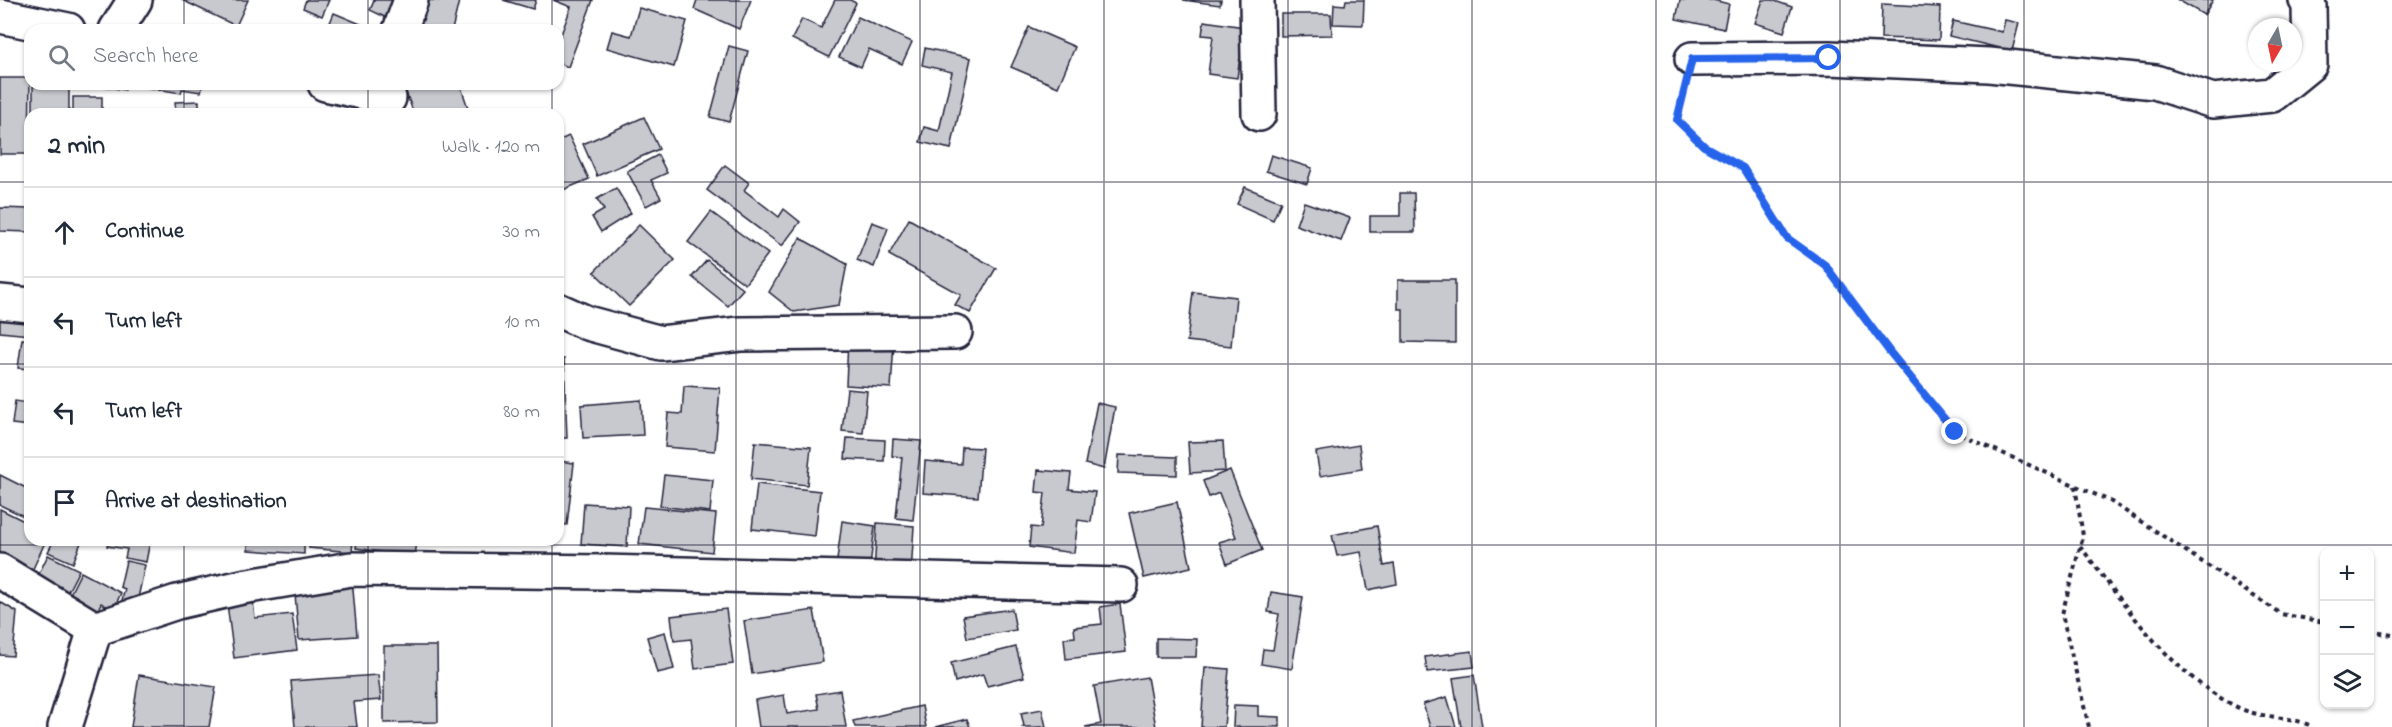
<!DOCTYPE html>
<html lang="en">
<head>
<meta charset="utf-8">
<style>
	body { margin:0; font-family:"Indie Flower",sans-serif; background:#f6f6f7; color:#1f2937 }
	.controls { position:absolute; right:18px; bottom:18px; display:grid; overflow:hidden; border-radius:12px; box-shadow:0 2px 4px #0004 }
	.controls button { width:54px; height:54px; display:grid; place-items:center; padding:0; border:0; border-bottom:2px solid #e0e1e3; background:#fff; color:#1f2937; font:30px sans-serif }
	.compass { position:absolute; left:2248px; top:18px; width:54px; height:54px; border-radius:50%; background:#fff; box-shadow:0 2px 4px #0004; rotate:189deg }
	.stop { position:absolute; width:18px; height:18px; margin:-14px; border:4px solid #2563eb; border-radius:50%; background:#fff }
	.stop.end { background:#2563eb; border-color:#fff; box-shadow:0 2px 6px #0008 }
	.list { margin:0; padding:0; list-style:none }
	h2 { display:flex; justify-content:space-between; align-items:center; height:78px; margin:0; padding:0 24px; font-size:26px }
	h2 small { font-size:20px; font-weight:400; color:#747a83 }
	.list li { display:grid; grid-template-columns:39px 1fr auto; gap:18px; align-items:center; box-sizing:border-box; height:90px; padding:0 24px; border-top:2px solid #e0e1e3 }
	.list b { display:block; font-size:22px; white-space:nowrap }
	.list em { font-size:20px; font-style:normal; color:#747a83 }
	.icon { flex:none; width:33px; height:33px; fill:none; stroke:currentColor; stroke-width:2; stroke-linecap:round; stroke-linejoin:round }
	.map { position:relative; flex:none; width:2392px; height:727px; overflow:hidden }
	.search { position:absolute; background:#fff; box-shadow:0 2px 4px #0004; left:24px; top:24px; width:540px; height:66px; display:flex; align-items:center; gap:15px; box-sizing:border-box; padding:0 21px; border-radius:18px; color:#747a83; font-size:22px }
	.panel { position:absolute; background:#fff; box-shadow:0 2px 4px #0004; left:24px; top:108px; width:540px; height:438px; border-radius:18px }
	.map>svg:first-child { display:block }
	.building { fill:#c8c8cf; stroke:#22223b; stroke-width:1.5 }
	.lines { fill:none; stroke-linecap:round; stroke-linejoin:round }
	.minor-casing { stroke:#22223b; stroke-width:38 }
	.path { stroke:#22223b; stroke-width:4; stroke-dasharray:4.5 4.5; stroke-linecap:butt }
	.minor { stroke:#fff; stroke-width:33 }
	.route { stroke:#2563eb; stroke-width:8 }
	.grid { fill:none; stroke:#22223b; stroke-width:1.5; stroke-opacity:0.55 }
</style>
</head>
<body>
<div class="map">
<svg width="2392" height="727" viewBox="0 0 2392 727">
	<rect width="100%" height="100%" fill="#fff"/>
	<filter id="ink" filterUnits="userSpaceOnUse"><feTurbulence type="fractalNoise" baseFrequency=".0167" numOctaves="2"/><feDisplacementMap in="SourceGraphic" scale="12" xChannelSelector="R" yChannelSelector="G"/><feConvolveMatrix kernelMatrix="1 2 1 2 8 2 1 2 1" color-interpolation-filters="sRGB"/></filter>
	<g filter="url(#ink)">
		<g class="building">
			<polygon points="182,0 248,0 236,26"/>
			<polygon points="306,0 329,0 322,16 303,8"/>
			<polygon points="372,0 401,0 391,20 370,10 374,1"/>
			<polygon points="418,0 459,1 452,30 411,30"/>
			<polygon points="503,0 536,0 533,9"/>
			<polygon points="593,0 568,67 558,63 558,43 571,7 553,0"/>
			<polygon points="697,0 751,0 739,29 694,9"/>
			<polygon points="835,0 850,0 856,3 829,57 792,39 802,19 821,28"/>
			<polygon points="1183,0 1221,0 1220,5"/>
			<polygon points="1346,0 1364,0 1363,25 1333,24 1334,4 1345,5"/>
			<polygon points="1680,0 1713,0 1729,4 1724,29 1676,19"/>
			<polygon points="1763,0 1772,0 1792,7 1784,32 1755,23"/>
			<polygon points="2178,0 2213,0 2204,15"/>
			<polygon points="1882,4 1940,7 1939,40 1881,38"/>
			<polygon points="639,8 687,21 674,67 607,48 612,31 631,36"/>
			<polygon points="334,13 375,30 327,30"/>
			<polygon points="1281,14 1331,14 1332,35 1281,36"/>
			<polygon points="858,17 912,42 902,64 869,49 861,67 839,57"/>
			<polygon points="2005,20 2019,23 2012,51 1949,36 1953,21 2002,32"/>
			<polygon points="1204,21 1244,27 1237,78 1208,74 1213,36 1202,35"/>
			<polygon points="1029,27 1075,47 1058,87 1011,67"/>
			<polygon points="729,46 748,51 729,122 710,117"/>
			<polygon points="925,48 971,58 951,149 920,142 924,127 939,131 952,72 922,65"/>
			<polygon points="0,78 30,78 29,154 0,154"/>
			<polygon points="91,84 126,84 125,90"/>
			<polygon points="138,84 203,84 201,92 182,89 181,93 138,86"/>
			<polygon points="403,84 460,84 470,114 414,114"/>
			<polygon points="33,86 69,87 69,114 33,114"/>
			<rect x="73" y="97" width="29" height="17"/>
			<polygon points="199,101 199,114 176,114 175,102"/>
			<polygon points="644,117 659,149 597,176 583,144"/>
			<polygon points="569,136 589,179 558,192 558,141"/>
			<polygon points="658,155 667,173 651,180 661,198 646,206 627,171"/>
			<polygon points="1271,155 1312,168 1307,184 1266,171"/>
			<polygon points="725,165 749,183 744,190 779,217 784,209 800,222 782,246 707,190"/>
			<polygon points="1245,187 1281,202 1273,220 1237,204"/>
			<polygon points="616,188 631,213 601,232 592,217 604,210 597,199"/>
			<polygon points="1400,193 1414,193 1415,232 1370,232 1370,216 1400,216"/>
			<polygon points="1304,202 1350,218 1341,241 1296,225"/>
			<polygon points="0,208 30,209 30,232 0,231"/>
			<polygon points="711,212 768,254 745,284 688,242"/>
			<polygon points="909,219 996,268 970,313 955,305 961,295 889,255"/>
			<polygon points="872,222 888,228 874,267 857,260"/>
			<polygon points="639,225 675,260 629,306 594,272"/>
			<polygon points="800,238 847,264 839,305 794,312 769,292"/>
			<polygon points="707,260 743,289 728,306 692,277"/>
			<polygon points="1398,280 1455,280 1455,343 1403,342 1403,309 1398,309"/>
			<polygon points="1193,292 1236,297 1231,346 1187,341"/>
			<polygon points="0,312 30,315 30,335 0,332"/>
			<polygon points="22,339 30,340 30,369 18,368"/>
			<polygon points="848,340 894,343 891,388 846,385"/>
			<polygon points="558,359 564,359 567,438 558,438"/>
			<polygon points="684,386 720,388 715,451 665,447 668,413 682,414"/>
			<polygon points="30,387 30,426 12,424 15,401 28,403"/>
			<polygon points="847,389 867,391 863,433 842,431"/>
			<polygon points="641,400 643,435 583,438 581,405"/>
			<polygon points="1097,403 1115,407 1104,469 1085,464"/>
			<polygon points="847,438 885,440 884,461 845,459"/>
			<polygon points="893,439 921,441 913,520 896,518 902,457 892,456"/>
			<polygon points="1223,441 1225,471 1190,473 1188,442"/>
			<polygon points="755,442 811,447 807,485 751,479"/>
			<polygon points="1359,445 1362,469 1320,476 1316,452"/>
			<polygon points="962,447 982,448 978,497 923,493 925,461 961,464"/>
			<polygon points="1119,455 1177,457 1177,475 1118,473"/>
			<polygon points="558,461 574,463 567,525 558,524"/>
			<polygon points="1038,470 1071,473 1069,489 1095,492 1091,522 1078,520 1074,553 1029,547 1031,527 1041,528 1045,493 1036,492"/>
			<polygon points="1230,470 1262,550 1227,564 1219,542 1236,537 1219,493 1209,497 1203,481"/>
			<polygon points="0,475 30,490 30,519 0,505"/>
			<polygon points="664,475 713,480 710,512 660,506"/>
			<polygon points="757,484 820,491 815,536 752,529"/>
			<polygon points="1177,502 1191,567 1144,578 1129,513"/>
			<polygon points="584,503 629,506 627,547 581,544"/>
			<polygon points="644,507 716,514 712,552 639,544"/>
			<polygon points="0,509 30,524 30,540 46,540 28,580 0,561"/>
			<polygon points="842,521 875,526 869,573 836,568"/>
			<polygon points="877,523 914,526 911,574 874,573"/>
			<polygon points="1377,526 1384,566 1394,564 1397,584 1368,590 1361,552 1337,556 1332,535"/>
			<polygon points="54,540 82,540 73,563 48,552"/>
			<polygon points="108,540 150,541 146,562 125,558 127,549 107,546"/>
			<polygon points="248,540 304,540 304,554 248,550"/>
			<polygon points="309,540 353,540 352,552 309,548"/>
			<polygon points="357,540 417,540 415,557 356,548"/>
			<polygon points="48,555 79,570 63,601 33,586"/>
			<polygon points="126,561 145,565 137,603 122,600 125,589 120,587"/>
			<polygon points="81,572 121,593 113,610 101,603 95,616 66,602"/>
			<polygon points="352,578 357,636 299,640 294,583"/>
			<polygon points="1271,592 1303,597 1292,669 1261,664 1263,649 1273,650 1279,614 1268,612"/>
			<polygon points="252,593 255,618 292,614 297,650 234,658 226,596"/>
			<polygon points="0,602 17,612 13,656 0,655"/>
			<polygon points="1120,604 1126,652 1066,659 1064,638 1075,637 1074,627 1102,624 1100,607"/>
			<polygon points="726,609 733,664 695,669 691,639 674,641 671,616"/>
			<polygon points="1012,609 1016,630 967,638 963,616"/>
			<polygon points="814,610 823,662 752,674 744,621"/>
			<polygon points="665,632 674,669 657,673 647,637"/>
			<polygon points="1156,638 1197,639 1196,657 1156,657"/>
			<polygon points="384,646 437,646 438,722 384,723"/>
			<polygon points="1016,647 1024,677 987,686 983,674 955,682 951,663"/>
			<polygon points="1472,651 1474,667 1427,672 1425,657"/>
			<polygon points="1205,667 1229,669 1224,727 1201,727"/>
			<polygon points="139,675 216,687 209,727 131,727"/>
			<polygon points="378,675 381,700 354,702 357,727 295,727 291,681"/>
			<polygon points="1474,675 1482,727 1461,727 1453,678"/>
			<polygon points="1147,677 1156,727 1085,727 1101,724 1094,686"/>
			<polygon points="840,690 846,727 759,727 755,700 784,695 787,714 819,709 816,694"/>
			<polygon points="1447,697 1456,727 1430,727 1423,704"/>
			<polygon points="1234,705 1258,706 1258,716 1280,717 1280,727 1233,727"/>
			<polygon points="922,706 926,727 855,727 853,721"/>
			<polygon points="1042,709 1046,727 1021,727 1024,726 1021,713"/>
			<polygon points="967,719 970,727 935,727"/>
		</g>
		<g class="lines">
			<g class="minor-casing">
				<g id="minor">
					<polyline points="1257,0 1259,114"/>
					<polyline points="0,16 68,30"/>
					<polyline points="116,30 135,0"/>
					<polyline points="400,30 411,0"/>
					<polyline points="1692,59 1829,58 1989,65 2155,82 2213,101 2272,95 2310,64 2309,5 2306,0"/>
					<polyline points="325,84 389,98"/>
					<polyline points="0,302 30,305"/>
					<polyline points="558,310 587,323 661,343 740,334 955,332"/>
					<polyline points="0,571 95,629"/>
					<polyline points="95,629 177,602 242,587 351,569 603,572 1121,585"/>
					<polyline points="65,727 95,629"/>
				</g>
			</g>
			<g class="path">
				<polyline points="1684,92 1677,120 1703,146 1743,168 1787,238 1825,265 1889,351 1955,432 2110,501 2281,614 2324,622"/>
				<polyline points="2075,486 2083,536 2062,614 2089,727"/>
				<path d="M2080 546C2126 606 2171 676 2241 709 2264 719 2291 715 2313 727"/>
				<polyline points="2370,631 2392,635"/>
			</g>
			<use href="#minor" class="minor"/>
		</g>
	</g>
	<g class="lines" filter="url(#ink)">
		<polyline class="route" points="1829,58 1692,59 1677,120 1704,146 1743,168 1787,238 1825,265 1889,351 1955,432"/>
	</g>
	<path class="grid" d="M184 0V30M368 0V30M552 0V30M736 0V727M920 0V727M1104 0V727M1288 0V727M1472 0V727M1656 0V727M1840 0V727M2024 0V727M2208 0V727M184 84V114M368 84V114M552 84V114M0 182H30M558 182H2392M0 364H30M558 364H2392M184 540V727M368 540V727M552 540V727M0 545H2392"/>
</svg>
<div class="controls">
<button>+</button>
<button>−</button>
<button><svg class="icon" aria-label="layers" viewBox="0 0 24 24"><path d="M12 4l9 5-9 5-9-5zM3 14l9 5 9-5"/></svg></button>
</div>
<svg class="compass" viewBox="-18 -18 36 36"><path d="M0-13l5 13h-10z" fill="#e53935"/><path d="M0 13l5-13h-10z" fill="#747a83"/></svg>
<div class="stop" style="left:1829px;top:58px"></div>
<div class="stop end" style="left:1955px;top:432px"></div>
<div class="search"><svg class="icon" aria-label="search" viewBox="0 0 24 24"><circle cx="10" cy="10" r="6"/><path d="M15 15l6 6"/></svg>Search here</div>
<section class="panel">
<h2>2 min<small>Walk · 120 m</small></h2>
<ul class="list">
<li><svg class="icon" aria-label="ahead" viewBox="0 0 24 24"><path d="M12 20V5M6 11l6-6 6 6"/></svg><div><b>Continue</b></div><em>30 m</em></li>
<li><svg class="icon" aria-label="left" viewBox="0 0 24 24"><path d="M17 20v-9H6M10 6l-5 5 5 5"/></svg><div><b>Turn left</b></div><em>10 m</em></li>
<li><svg class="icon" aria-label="left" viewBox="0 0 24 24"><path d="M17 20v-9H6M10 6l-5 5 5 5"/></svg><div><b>Turn left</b></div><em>80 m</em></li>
<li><svg class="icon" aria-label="arrive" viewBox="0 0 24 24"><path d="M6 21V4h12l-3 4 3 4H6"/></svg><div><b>Arrive at destination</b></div></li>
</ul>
</section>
</div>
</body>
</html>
